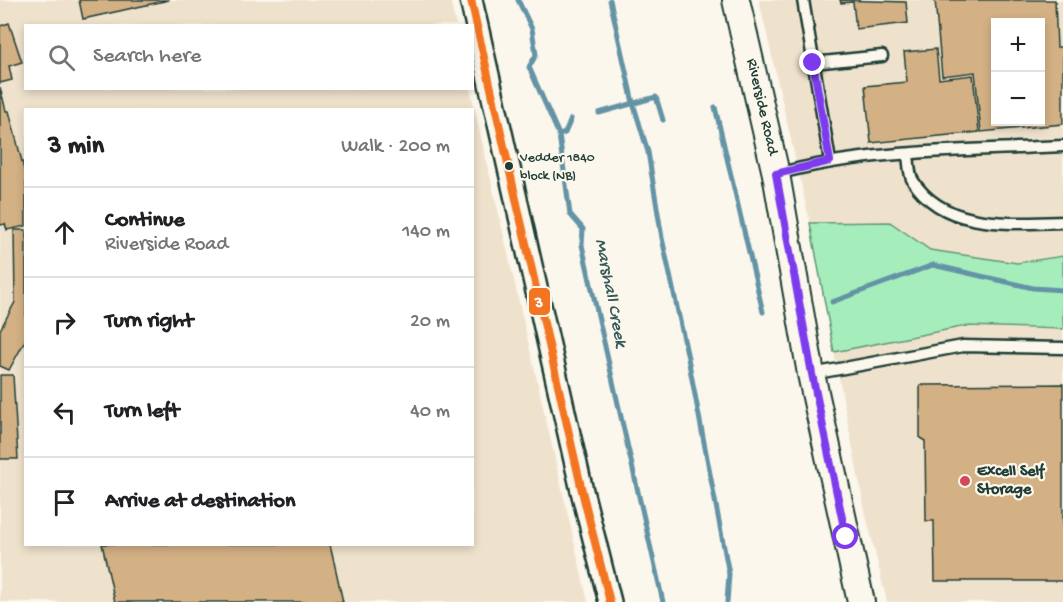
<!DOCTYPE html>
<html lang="en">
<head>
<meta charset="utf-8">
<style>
	body { margin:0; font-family:"Gochi Hand",sans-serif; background:#f6f6f6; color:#202124 }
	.controls { position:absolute; right:18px; top:18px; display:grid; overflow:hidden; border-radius:0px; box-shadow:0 3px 9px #0003 }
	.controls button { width:54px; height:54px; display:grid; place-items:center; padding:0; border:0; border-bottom:2px solid #e0e0e0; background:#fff; color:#202124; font:30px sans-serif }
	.stop { position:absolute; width:18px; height:18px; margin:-14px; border:4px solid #7c3aed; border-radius:50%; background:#fff }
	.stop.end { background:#7c3aed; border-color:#fff; box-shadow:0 2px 6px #0008 }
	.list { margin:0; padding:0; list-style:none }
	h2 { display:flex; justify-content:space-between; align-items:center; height:78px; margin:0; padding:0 24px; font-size:26px }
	h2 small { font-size:20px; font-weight:400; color:#757577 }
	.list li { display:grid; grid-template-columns:39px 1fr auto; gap:18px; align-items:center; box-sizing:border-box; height:90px; padding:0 24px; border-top:2px solid #e0e0e0 }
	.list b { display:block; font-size:22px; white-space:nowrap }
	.list p { margin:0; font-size:20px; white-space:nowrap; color:#757577 }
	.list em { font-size:20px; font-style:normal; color:#757577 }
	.icon { flex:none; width:33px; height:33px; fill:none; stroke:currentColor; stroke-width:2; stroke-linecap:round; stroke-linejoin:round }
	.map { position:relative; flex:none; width:1063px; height:602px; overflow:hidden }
	.search { position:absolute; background:#fff; box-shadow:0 3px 9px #0003; left:24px; top:24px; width:450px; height:66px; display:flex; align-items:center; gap:15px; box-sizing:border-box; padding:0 21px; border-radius:0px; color:#757577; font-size:22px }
	.panel { position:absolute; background:#fff; box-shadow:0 3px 9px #0003; left:24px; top:108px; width:450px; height:438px; border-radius:0px }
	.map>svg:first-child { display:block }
	.built { fill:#efe2cd; fill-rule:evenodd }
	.green { fill:#a5eebc; stroke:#629678; stroke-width:1.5 }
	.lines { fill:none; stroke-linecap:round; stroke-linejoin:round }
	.stream { stroke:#6393a5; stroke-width:5 }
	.building { fill:#d3b185; stroke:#1f3d34; stroke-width:1.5; fill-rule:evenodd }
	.service-casing { stroke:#1f3d34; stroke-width:15 }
	.minor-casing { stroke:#1f3d34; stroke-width:26 }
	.tertiary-casing { stroke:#1f3d34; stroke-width:30 }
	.service { stroke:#fbf7ec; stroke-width:10 }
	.minor { stroke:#fbf7ec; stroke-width:21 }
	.tertiary { stroke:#fbf7ec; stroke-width:26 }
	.bus-1-casing { stroke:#fbf7ec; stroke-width:12 }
	.bus-1 { stroke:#f37421; stroke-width:8 }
	.route { stroke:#7c3aed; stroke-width:8 }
	.bus-dot { fill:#1f3d34; stroke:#fbf7ec; stroke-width:2 }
	.poi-dot { fill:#d1495b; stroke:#fbf7ec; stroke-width:2 }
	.labels { text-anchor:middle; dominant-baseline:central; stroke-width:4.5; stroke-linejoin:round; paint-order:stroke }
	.bus-label { font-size:14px; fill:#1f3d34; stroke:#fbf7ec; text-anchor:start }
	.street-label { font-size:16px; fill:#1f3d34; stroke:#fbf7ec }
	.poi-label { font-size:16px; font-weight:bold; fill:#1f3d34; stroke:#fbf7ec; text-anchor:start }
	.water-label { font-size:18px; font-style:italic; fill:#365a5a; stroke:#fbf7ec }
	.line-badge { stroke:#fbf7ec; stroke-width:2 }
	.badge-label { font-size:16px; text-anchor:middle; font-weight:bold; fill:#fff }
</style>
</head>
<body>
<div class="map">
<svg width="1063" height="602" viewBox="0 0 1063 602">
	<rect width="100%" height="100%" fill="#fbf7ec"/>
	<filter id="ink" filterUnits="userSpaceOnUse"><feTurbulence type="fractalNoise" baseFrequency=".0167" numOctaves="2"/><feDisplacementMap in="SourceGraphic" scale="12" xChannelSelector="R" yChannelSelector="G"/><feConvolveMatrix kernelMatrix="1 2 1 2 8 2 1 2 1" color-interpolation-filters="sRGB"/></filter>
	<g filter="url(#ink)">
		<g class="built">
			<path d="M0 0H450L456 25 26 26V88L470 89 588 602H0ZM26 110H472V544H26Z"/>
			<path d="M759 0H1063V256L1017 263 930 250 890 222 810 223ZM996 22H1040V122H996Z"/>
			<polygon points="966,326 1063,329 1063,602 887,602 865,511 834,352"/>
		</g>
		<polygon class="green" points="890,222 930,250 1017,263 1063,256 1063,329 966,326 834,352 810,223"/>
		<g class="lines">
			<g class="stream">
				<polyline points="518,0 532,29 536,55 529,67 559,135 570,214 583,229 582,245 663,602"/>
				<polyline points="610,0 633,103 648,152 662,238 688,358 729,574 727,602"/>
				<polyline points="715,107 763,312"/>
				<polyline points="599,113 656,97 663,120"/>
				<polyline points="559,135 565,133 571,119"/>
				<polyline points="832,302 933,265 1033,288 1063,290"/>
			</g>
		</g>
		<g class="building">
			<polygon points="79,0 169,0 83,19"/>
			<polygon points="840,0 906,2 908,23 856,29 853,2 841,3"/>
			<path d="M935 0H1055L1057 47H1063V124L981 132 975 72 942 76ZM996 22H1040V122H996Z"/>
			<polygon points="9,23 22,62 9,66 12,80 0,83 0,26"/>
			<polygon points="936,49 939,79 973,75 979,132 871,143 865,86 907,82 904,52"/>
			<polygon points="0,87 6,111 9,111 26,177 26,226 7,230 5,224 0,225"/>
			<polygon points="14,230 26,230 26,339 9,370 0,366 0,330 15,302"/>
			<polygon points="0,375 13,375 18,459 0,459"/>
			<polygon points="1063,384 1063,581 935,581 934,521 926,521 925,441 920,438 920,385"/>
			<polygon points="102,544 330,544 343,602 115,602"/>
		</g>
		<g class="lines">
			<g class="service-casing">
				<g id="service">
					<polyline points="803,0 830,161"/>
					<polyline points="813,63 882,56"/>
					<path d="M908 154C909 162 909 175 913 181 945 231 1013 223 1063 222"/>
					<path d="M777 174C869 149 968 151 1063 146"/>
					<polyline points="812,374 963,346 1063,348"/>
				</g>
			</g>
			<g class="minor-casing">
				<polyline id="minor" points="471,0 582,491 610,602"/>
			</g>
			<g class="tertiary-casing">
				<polyline id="tertiary" points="736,0 776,174 811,374 861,602"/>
			</g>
			<use href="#service" class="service"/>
			<use href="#minor" class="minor"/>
			<use href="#tertiary" class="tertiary"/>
			<g class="bus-1-casing">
				<polyline id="bus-1" points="471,0 582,491 610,602"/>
			</g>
			<use href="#bus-1" class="bus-1"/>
		</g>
	</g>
	<g class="lines" filter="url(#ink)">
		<polyline class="route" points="813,63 830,161 776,174 812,374 846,537"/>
	</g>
	<circle class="bus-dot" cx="509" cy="166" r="5"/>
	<circle class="poi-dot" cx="965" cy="481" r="6"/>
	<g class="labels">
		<g class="bus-label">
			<text x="520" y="158">Vedder 1840<tspan x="520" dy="18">block (NB)</tspan></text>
		</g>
		<g class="street-label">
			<text transform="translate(761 107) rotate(77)">Riverside Road</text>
		</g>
		<g class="poi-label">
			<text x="977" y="472">Excell Self<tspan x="977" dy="18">Storage</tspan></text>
		</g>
		<g class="water-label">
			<text transform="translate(610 293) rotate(79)">Marshall Creek</text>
		</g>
	</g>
	<rect class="line-badge" x="528" y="287" width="23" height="29" rx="6" fill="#f37421"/>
	<g class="badge-label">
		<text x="539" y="307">3</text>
	</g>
</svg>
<div class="controls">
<button>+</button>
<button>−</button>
</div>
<div class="stop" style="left:846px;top:537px"></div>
<div class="stop end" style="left:813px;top:63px"></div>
<div class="search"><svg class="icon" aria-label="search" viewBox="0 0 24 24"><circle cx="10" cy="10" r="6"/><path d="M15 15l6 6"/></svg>Search here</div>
<section class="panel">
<h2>3 min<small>Walk · 200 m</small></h2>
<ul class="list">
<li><svg class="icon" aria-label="ahead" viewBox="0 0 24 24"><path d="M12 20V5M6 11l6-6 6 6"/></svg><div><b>Continue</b><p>Riverside Road</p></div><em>140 m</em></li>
<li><svg class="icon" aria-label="right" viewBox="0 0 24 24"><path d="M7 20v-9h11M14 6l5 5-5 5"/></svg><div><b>Turn right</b></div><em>20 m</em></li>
<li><svg class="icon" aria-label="left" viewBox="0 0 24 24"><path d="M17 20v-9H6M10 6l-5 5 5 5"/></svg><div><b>Turn left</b></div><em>40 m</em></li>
<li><svg class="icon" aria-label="arrive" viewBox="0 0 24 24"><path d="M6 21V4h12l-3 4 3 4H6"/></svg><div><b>Arrive at destination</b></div></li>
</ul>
</section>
</div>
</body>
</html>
